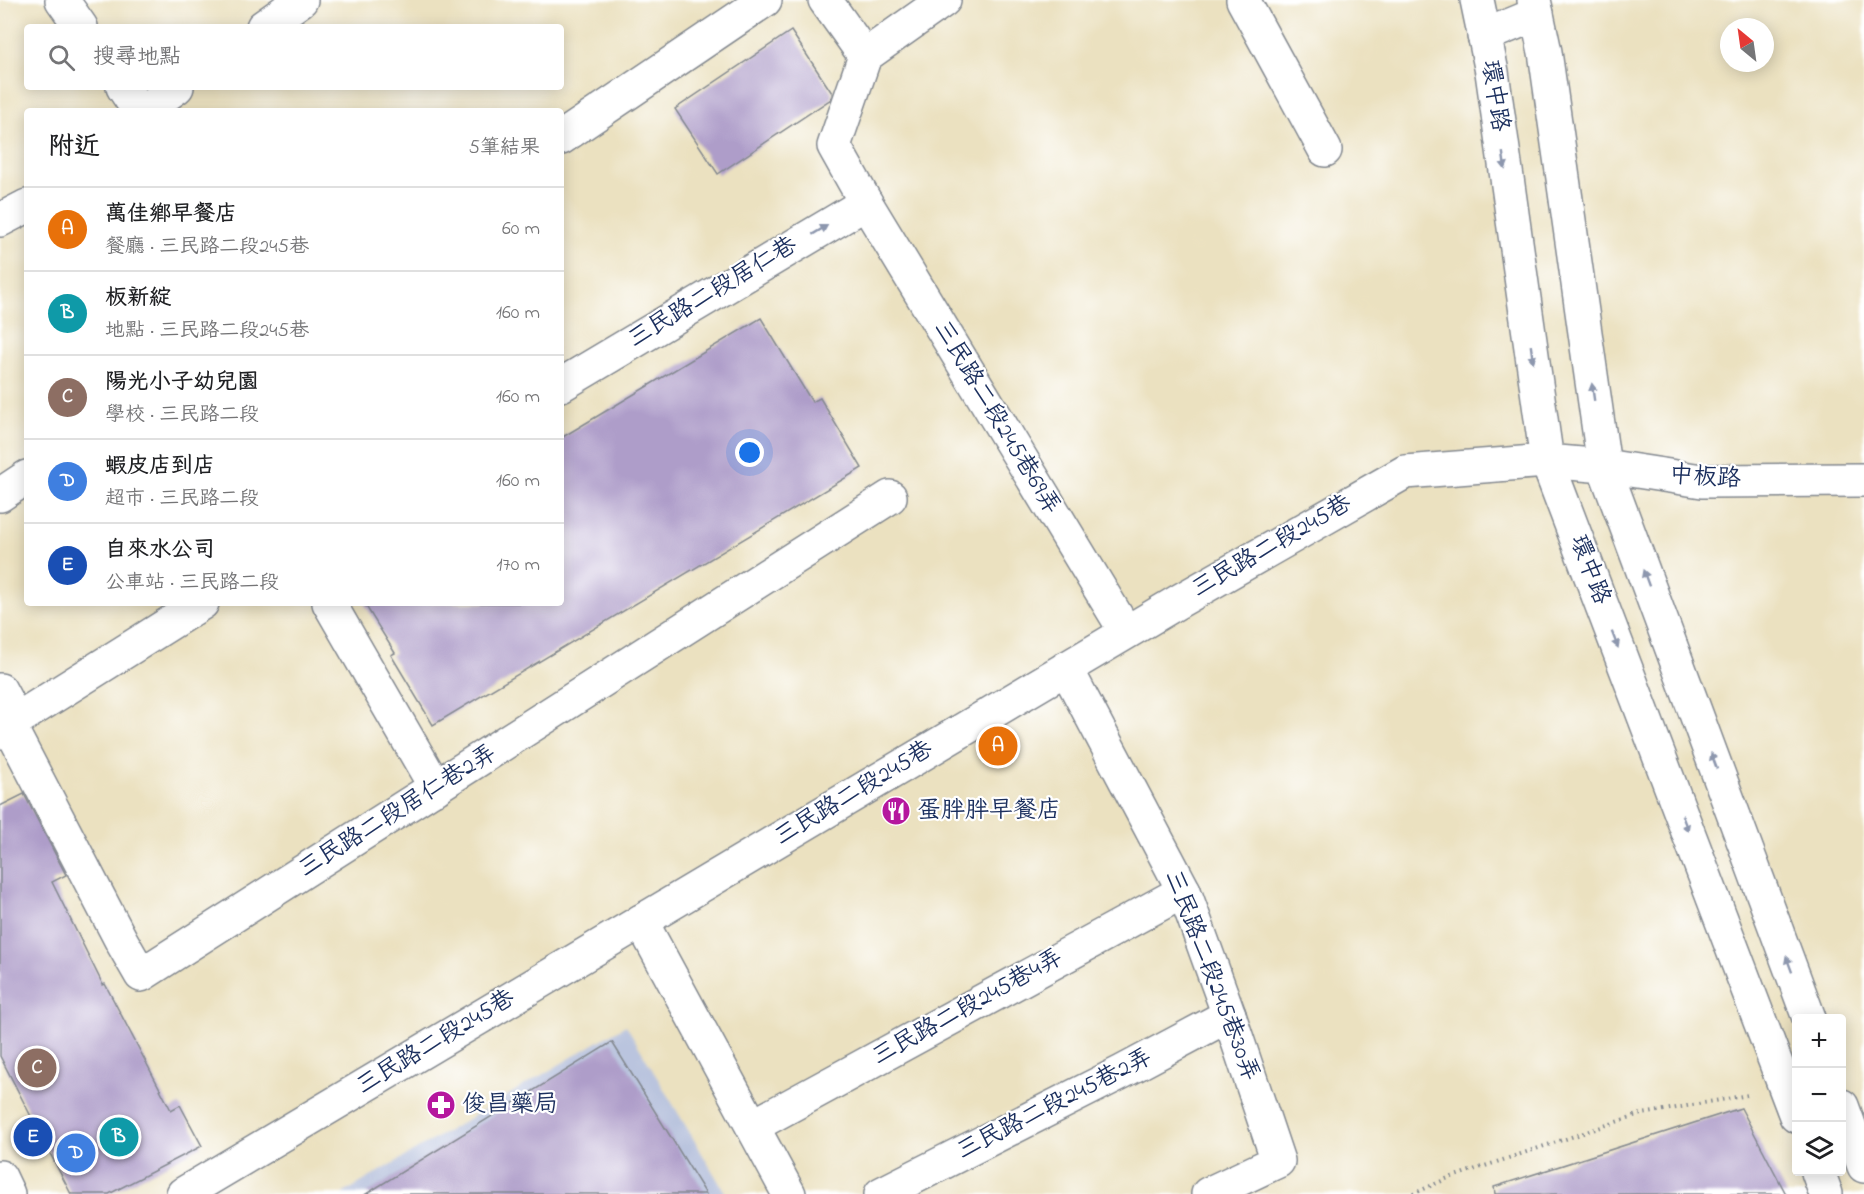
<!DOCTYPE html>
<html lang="zh-TW">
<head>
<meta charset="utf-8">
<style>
	body { margin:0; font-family:"Indie Flower","LXGW WenKai TC",sans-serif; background:#f6f6f6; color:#202124 }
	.controls { position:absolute; right:18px; bottom:18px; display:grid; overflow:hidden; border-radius:6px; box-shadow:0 3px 15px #0003 }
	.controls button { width:54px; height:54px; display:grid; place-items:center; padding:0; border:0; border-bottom:2px solid #e0e0e0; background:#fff; color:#202124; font:30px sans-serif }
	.compass { position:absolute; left:1720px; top:18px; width:54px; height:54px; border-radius:50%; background:#fff; box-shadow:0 3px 15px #0003; rotate:331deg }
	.you { position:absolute; left:750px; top:453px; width:21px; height:21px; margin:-15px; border:4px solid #fff; border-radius:50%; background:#1a73e8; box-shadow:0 0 0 9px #1a73e833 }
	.badge { display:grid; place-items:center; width:39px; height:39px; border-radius:50%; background:#b5179e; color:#fff; font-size:20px; font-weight:700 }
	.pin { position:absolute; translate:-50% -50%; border:3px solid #fff; box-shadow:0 2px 6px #0006 }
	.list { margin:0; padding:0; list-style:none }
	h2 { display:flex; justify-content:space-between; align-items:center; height:78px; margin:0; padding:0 24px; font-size:26px }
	h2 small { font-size:20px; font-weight:400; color:#757577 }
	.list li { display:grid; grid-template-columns:39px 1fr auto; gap:18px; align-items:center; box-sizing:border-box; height:84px; padding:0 24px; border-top:2px solid #e0e0e0 }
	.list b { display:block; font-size:22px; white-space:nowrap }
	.list p { margin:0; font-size:20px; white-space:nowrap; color:#757577 }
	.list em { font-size:20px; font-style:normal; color:#757577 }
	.icon { flex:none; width:33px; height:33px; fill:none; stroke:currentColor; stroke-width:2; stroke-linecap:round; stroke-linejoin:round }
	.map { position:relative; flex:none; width:1864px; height:1194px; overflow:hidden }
	.search { position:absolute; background:#fff; box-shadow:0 3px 15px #0003; left:24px; top:24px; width:540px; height:66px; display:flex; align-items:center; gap:15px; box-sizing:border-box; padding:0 21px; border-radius:6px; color:#757577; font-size:22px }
	.panel { position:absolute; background:#fff; box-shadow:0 3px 15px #0003; left:24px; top:108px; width:540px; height:498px; border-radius:6px }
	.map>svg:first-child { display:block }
	.industrial { fill:#bac4de }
	.building { fill:#ae9dc9 }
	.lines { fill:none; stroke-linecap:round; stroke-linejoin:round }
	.minor-casing { stroke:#83888f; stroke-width:36 }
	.path { stroke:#83888f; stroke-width:4; stroke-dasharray:1.5 4.5; stroke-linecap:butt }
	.minor { stroke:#fff; stroke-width:33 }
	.oneway { fill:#8d97ae }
	.labels { text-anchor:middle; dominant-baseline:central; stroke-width:4.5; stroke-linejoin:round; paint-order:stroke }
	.street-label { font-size:24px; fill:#1b2f5e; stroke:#fff }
	.poi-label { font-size:24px; fill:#1b2f5e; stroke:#fff; text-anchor:start }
</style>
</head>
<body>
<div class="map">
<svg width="1864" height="1194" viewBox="0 0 1864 1194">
	<rect width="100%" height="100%" fill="#fff"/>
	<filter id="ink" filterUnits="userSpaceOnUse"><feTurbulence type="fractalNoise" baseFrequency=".0167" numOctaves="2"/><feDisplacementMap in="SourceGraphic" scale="12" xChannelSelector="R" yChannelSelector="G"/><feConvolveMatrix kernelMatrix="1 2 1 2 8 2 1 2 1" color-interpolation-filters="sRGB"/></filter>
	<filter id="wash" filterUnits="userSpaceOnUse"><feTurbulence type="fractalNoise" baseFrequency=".008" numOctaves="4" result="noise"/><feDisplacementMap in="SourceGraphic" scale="24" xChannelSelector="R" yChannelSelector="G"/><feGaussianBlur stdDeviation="1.35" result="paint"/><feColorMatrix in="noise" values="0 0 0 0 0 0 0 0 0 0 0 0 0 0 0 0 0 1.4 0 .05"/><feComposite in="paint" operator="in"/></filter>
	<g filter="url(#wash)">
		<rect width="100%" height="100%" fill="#ebe1c0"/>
		<polygon class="industrial" points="626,1025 726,1194 342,1194"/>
		<g id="blocks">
			<g class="building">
				<polygon points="791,31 832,93 831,99 718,174 675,109"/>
				<polygon points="761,318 812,402 820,398 862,468 433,725 391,655 395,653 364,603 561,603 561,438"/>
				<polygon points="24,794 66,875 52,882 103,985 105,984 171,1110 180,1105 202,1146 109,1194 71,1194 0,1056 0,806"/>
				<polygon points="612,1042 706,1194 366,1194"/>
				<polygon points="1741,1108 1786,1194 1495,1194 1494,1187"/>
			</g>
		</g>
	</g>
	<g filter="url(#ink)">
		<use href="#blocks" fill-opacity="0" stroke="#83888f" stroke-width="1.5"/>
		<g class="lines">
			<g class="minor-casing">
				<g id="minor">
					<polyline points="62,0 81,27"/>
					<polyline points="825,0 865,56 834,146 866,203 1126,632"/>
					<polyline points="1243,0 1325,150"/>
					<polyline points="1477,0 1492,72 1547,461 1796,1116"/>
					<polyline points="1534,0 1545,52 1604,466 1809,1018"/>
					<polyline points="263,27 301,0"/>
					<polyline points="1484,36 1537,14"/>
					<polyline points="865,56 944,0"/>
					<polyline points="123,87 139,111"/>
					<polyline points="143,111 177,87"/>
					<polyline points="561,138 765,0"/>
					<polyline points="0,220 27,206"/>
					<polyline points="561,385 866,203"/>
					<polyline points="0,495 27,477"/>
					<polyline points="329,603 436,788"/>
					<polyline points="1066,668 1184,891 1229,1015 1278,1161 1208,1194"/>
					<polyline points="0,690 16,720"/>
					<polyline points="10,727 122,942 141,975 890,497"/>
					<polyline points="0,732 10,727 16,720 202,603"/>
					<polyline points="641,921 789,1194"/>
					<polyline points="1842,1106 1864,1166"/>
					<polyline points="753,1126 1184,891"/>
					<polyline points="1818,1172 1826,1194"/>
					<polyline points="0,1177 8,1194"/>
					<polyline points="183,1194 1181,600 1405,472 1547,461 1604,466 1702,481 1864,480"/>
					<polyline points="881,1194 1122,1072 1229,1015"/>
				</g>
			</g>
			<polyline class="path" points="1413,1194 1446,1179 1637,1115 1748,1095"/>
			<use href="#minor" class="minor"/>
		</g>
		<defs><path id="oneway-solid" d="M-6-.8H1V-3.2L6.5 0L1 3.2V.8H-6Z" transform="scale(1.5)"/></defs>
		<g class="oneway">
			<use href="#oneway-solid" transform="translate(1504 161) rotate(82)"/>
			<use href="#oneway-solid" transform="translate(820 230) rotate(-31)"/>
			<use href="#oneway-solid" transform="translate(1532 354) rotate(82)"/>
			<use href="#oneway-solid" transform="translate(1593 392) rotate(-98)"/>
			<use href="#oneway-solid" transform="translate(1646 578) rotate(-110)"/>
			<use href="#oneway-solid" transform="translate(1615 640) rotate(69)"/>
			<use href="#oneway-solid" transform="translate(1714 761) rotate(-110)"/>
			<use href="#oneway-solid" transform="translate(1685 823) rotate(69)"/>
			<use href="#oneway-solid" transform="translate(1789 964) rotate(-110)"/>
		</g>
	</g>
	<defs>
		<g id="restaurant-disc" transform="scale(1.5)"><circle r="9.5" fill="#b5179e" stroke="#fff"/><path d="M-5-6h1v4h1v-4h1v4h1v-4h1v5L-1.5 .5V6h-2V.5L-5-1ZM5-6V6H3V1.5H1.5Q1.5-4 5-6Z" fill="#fff"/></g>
		<g id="pharmacy-disc" transform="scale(1.5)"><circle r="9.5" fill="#b5179e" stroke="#fff"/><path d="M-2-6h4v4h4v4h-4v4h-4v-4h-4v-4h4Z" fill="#fff"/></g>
	</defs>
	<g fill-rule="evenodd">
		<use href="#restaurant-disc" x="896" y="811"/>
		<use href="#pharmacy-disc" x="441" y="1105"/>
	</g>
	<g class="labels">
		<g class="street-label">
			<text transform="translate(1494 96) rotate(81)">環中路</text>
			<text transform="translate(713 293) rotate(-31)">三民路二段居仁巷</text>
			<text transform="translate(996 418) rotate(59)">三民路二段245巷69弄</text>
			<text transform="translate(1705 478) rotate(4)">中板路</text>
			<text transform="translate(1272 547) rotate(-30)">三民路二段245巷</text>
			<text transform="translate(1589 570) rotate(69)">環中路</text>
			<text transform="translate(854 794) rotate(-31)">三民路二段245巷</text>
			<text transform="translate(398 812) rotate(-32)">三民路二段居仁巷2弄</text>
			<text transform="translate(1211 976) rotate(69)">三民路二段245巷30弄</text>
			<text transform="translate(968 1008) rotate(-29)">三民路二段245巷4弄</text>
			<text transform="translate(436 1043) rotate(-31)">三民路二段245巷</text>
			<text transform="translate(1055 1105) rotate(-27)">三民路二段245巷2弄</text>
		</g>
		<g class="poi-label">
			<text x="917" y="811">蛋胖胖早餐店</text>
			<text x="462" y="1105">俊昌藥局</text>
		</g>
	</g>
</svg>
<div class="controls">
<button>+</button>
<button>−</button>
<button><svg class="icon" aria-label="layers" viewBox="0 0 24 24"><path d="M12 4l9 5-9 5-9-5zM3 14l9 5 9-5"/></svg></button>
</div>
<svg class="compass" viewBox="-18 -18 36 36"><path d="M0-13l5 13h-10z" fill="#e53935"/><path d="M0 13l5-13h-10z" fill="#757577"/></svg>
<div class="you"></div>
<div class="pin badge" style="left:998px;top:746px;background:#e8710a">A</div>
<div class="pin badge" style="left:119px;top:1137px;background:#0f9aa8">B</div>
<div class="pin badge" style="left:37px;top:1068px;background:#8d6e63">C</div>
<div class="pin badge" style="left:76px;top:1153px;background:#3f7fe0">D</div>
<div class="pin badge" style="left:33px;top:1137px;background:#1a4fb4">E</div>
<div class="search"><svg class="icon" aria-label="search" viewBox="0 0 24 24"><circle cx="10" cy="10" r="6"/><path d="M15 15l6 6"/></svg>搜尋地點</div>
<section class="panel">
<h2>附近<small>5筆結果</small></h2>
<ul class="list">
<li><span class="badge" style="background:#e8710a">A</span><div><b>萬佳鄉早餐店</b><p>餐廳 · 三民路二段245巷</p></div><em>60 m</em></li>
<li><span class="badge" style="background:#0f9aa8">B</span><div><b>板新綻</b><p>地點 · 三民路二段245巷</p></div><em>160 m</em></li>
<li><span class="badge" style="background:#8d6e63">C</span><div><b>陽光小子幼兒園</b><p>學校 · 三民路二段</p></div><em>160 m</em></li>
<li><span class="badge" style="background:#3f7fe0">D</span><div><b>蝦皮店到店</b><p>超市 · 三民路二段</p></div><em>160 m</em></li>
<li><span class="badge" style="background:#1a4fb4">E</span><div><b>自來水公司</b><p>公車站 · 三民路二段</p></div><em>170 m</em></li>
</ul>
</section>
</div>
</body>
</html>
